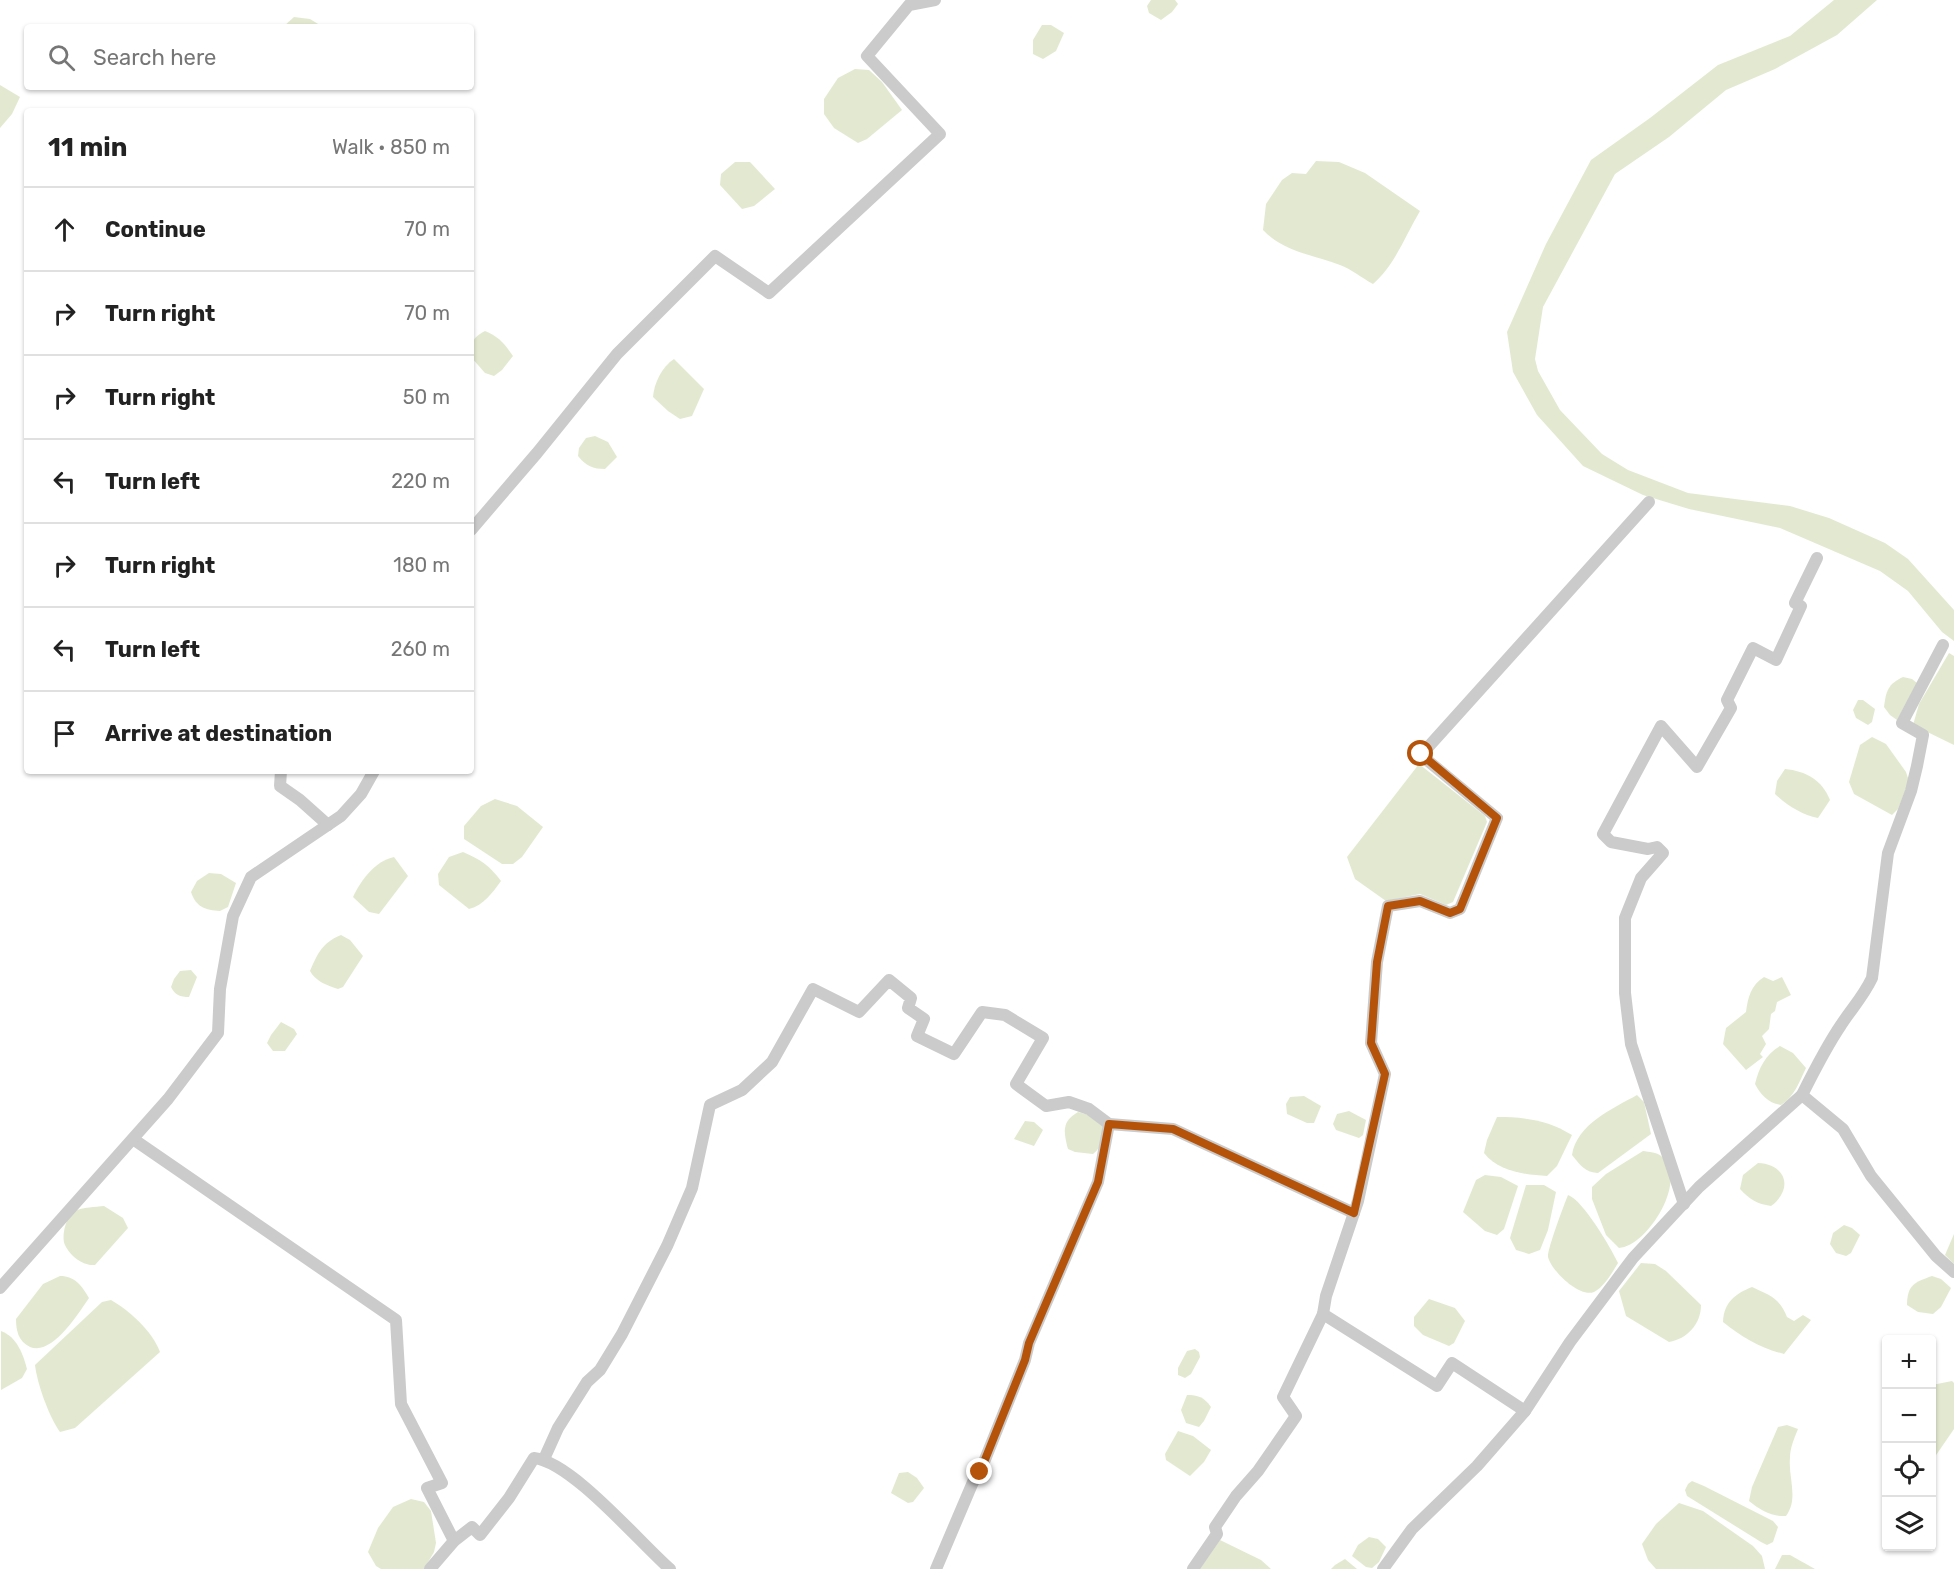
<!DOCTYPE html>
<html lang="en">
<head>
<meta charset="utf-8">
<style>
	body { margin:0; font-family:Rubik,sans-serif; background:#f2f2f2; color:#222 }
	.controls { position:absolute; right:18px; bottom:18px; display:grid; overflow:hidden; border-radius:6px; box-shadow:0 2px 4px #0004 }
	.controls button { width:54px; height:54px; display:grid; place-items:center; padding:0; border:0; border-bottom:2px solid #e0e0e0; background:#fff; color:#222; font:30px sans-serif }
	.stop { position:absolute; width:18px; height:18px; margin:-14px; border:4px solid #b45309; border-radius:50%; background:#fff }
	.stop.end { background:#b45309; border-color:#fff; box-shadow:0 2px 6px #0008 }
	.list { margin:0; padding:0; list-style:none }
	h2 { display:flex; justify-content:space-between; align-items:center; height:78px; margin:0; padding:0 24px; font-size:26px }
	h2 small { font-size:20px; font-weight:400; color:#767676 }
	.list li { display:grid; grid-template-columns:39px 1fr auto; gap:18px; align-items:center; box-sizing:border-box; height:84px; padding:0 24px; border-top:2px solid #e0e0e0 }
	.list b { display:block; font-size:22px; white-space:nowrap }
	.list em { font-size:20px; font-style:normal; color:#767676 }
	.icon { flex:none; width:33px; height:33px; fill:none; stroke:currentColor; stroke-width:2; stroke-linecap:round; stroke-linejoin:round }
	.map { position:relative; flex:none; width:1954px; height:1569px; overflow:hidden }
	.search { position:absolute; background:#fff; box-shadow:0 2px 4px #0004; left:24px; top:24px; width:450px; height:66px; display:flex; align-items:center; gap:15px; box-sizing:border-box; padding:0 21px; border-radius:6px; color:#767676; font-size:22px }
	.panel { position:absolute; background:#fff; box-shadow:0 2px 4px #0004; left:24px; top:108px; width:450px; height:666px; border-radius:6px }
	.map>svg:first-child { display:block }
	.water { fill:#e3e9d0 }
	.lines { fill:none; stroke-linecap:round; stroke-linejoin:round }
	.minor { stroke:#cbcbcb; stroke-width:12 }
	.route { stroke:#b45309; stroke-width:8 }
</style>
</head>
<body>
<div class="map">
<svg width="1954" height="1569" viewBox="0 0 1954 1569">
	<rect width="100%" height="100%" fill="#fff"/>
	<g class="water">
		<polygon points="1151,0 1175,0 1178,4 1172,12 1161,20 1149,13 1147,6"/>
		<polygon points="1834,0 1877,0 1837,35 1775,69 1726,90 1669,137 1615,174 1543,307 1535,359 1538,371 1560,410 1602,454 1628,470 1688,493 1790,506 1829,518 1885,543 1908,559 1954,610 1954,641 1942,632 1908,591 1880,571 1780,528 1689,509 1643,495 1583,466 1537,415 1513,372 1507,332 1546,244 1591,160 1650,118 1718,65 1790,36"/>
		<polygon points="294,17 310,19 323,27 283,27"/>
		<polygon points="1042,25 1051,25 1064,33 1056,51 1043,59 1033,54 1033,40"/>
		<polygon points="855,69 869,70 882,82 902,110 867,139 858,143 834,128 824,114 824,99 838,78"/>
		<polygon points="0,85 20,97 12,114 0,128"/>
		<path d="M1316 161 1339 162 1365 173 1420 211C1405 236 1395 265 1373 284 1362 278 1351 269 1340 265 1313 255 1283 251 1263 230L1266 204 1282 180 1292 173 1306 174Z"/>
		<polygon points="735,162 750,162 775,189 754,206 742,209 720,185 721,174"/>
		<path d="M485 331C498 336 505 344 513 356L502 370 494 376 485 373 471 357C471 343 472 338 485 331Z"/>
		<path d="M674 359 704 389 692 416 680 419 668 411 653 397C654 383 662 367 674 359Z"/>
		<path d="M595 436 608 442 617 457 605 469C593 469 586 466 578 456L579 448 586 438Z"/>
		<polygon points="1949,653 1954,656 1954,745 1913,725 1919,704"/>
		<path d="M1903 677 1912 679 1917 683 1897 720 1890 715 1884 707C1886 691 1888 684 1903 677Z"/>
		<polygon points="1858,700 1863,700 1875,709 1872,722 1868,725 1856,718 1853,710"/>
		<polygon points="1872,737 1886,744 1906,772 1909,781 1898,809 1892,815 1854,794 1849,782 1860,745"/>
		<polygon points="1419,764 1485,816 1487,822 1453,902 1446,905 1420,894 1386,901 1355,879 1347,857"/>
		<path d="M1785 769C1806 771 1822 780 1830 800L1818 818C1802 815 1787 805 1775 794L1777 781Z"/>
		<polygon points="495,799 517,806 543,827 522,857 513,864 502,864 464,839 464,826 481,806"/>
		<path d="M463 852C480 859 490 866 501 881 492 893 484 905 469 909L439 885 438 874 449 857Z"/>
		<path d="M394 857 408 876 379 914 369 912 353 897C361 880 375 861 394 857Z"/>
		<path d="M209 873 221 874 236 883 228 907 220 911C205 910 196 907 191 892L197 881Z"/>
		<path d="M341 935 350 940 363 956 343 987 338 989C328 986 315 981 310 971 318 953 322 943 341 935Z"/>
		<path d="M191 970 197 977 189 997C180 997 175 995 171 987L174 979 180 971Z"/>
		<path d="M1764 977 1773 981 1782 977 1791 995 1777 1002 1775 1011 1771 1014 1769 1029 1762 1036 1766 1044 1760 1054 1763 1057 1746 1070 1723 1044 1726 1028 1746 1012C1748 997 1751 985 1764 977Z"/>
		<polygon points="281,1022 294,1029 297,1034 285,1051 273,1051 267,1043 271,1035"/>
		<path d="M1780 1046 1793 1053 1806 1068C1799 1082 1795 1096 1781 1105 1768 1103 1761 1095 1755 1084 1759 1068 1765 1055 1780 1046Z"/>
		<path d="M1637 1095 1644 1102 1651 1134 1598 1173C1586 1173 1579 1164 1572 1155 1577 1124 1612 1109 1637 1095Z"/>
		<polygon points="1304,1096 1321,1106 1314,1123 1307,1123 1287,1114 1286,1104 1290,1097"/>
		<polygon points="1349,1111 1366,1120 1363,1135 1359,1138 1336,1130 1333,1124 1337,1114"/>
		<path d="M1078 1112 1089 1115 1103 1123C1102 1135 1103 1147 1093 1154L1075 1152 1068 1149C1064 1132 1061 1122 1078 1112Z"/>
		<path d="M1497 1117C1525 1117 1548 1120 1572 1135L1557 1166 1547 1176C1525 1175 1498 1171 1484 1153L1487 1140Z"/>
		<polygon points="1025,1121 1034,1122 1043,1130 1034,1146 1014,1139"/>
		<path d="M1643 1151C1649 1152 1657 1152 1661 1156 1690 1178 1648 1246 1619 1248L1606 1235 1592 1199V1187L1606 1174Z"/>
		<path d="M1758 1163C1786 1164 1794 1189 1771 1206 1757 1204 1749 1199 1740 1189L1743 1175Z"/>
		<polygon points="1485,1175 1501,1177 1518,1186 1504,1229 1497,1235 1485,1231 1463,1212 1476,1180"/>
		<polygon points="1526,1185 1544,1185 1556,1192 1548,1230 1540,1250 1529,1254 1516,1250 1510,1238"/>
		<path d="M1568 1195C1583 1200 1611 1248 1618 1263 1612 1273 1604 1287 1594 1292 1579 1298 1551 1270 1548 1257 1547 1250 1564 1205 1568 1195Z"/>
		<path d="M104 1206 123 1218 128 1228 95 1265C83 1266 70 1256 65 1245 61 1236 66 1216 75 1211 82 1207 96 1207 104 1206Z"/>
		<polygon points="1844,1225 1852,1228 1860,1235 1851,1253 1846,1256 1836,1253 1830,1244 1833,1233"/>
		<polygon points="1954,1234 1954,1264 1945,1255"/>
		<path d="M1641 1263 1655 1264 1666 1271 1701 1305C1701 1324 1687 1339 1669 1342L1626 1316 1619 1291Z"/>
		<path d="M60 1276C75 1276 82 1286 89 1298 78 1314 52 1356 30 1347 18 1341 16 1330 16 1319L43 1284Z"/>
		<path d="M1932 1276 1941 1279 1951 1288 1941 1307 1933 1314 1918 1312 1907 1305C1907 1285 1915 1282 1932 1276Z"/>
		<path d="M1752 1287C1769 1295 1780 1298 1787 1317L1794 1321 1803 1315 1811 1320 1784 1354C1760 1348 1742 1337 1723 1322 1724 1302 1735 1294 1752 1287Z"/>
		<polygon points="1429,1299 1455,1308 1465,1321 1454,1343 1449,1346 1423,1335 1414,1326 1414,1317"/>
		<path d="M111 1300C130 1311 152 1331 160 1352L75 1428 60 1432C49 1417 37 1383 35 1365L102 1302Z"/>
		<path d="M1 1331C17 1337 23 1354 27 1369L22 1378 1 1390Z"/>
		<polygon points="1195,1349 1199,1352 1200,1357 1191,1374 1185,1378 1178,1375 1178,1368 1187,1351"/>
		<polygon points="1952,1381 1954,1383 1954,1429 1932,1461 1932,1385"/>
		<path d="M1187 1395C1198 1395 1204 1397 1211 1407L1204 1421 1199 1427 1186 1423 1181 1410Z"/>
		<path d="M1787 1425 1798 1429C1794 1439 1790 1448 1790 1458 1788 1477 1799 1499 1786 1516 1772 1517 1760 1510 1749 1501L1752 1487 1778 1427Z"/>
		<polygon points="1178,1431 1193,1436 1211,1450 1204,1462 1190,1476 1166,1460 1165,1454"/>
		<polygon points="908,1472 917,1478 924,1488 913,1502 908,1503 891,1493 899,1473"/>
		<polygon points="1692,1481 1704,1486 1773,1521 1778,1527 1773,1542 1767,1545 1761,1542 1687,1496 1685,1490 1688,1484"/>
		<polygon points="411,1499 424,1502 431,1511 436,1543 434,1552 424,1569 381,1569 376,1566 368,1552 378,1528 393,1507"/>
		<polygon points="1679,1503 1703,1511 1753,1546 1762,1556 1765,1569 1656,1569 1648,1560 1642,1544 1656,1524"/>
		<polygon points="1369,1537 1378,1539 1386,1547 1379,1562 1372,1568 1366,1567 1352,1556 1358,1545"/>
		<polygon points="1220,1540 1261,1560 1271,1569 1200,1569"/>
		<polygon points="1782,1555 1790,1555 1815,1569 1775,1569"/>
		<polygon points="1345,1559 1357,1569 1331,1569 1335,1565"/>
	</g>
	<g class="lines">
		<g class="minor">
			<polyline points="471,530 537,453 617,354 715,256 769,293 940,134 867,56 909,5 935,0"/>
			<polyline points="281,771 280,786 300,800 328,825"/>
			<path d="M1802 1095C1814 1071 1826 1047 1841 1025 1852 1008 1863 997 1872 978L1888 853 1911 791 1917 766 1923 735 1902 723 1943 645"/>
			<polyline points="133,1139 396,1320 401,1404 442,1483 427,1488 454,1541"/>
			<polyline points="1684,1204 1631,1044 1625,993 1625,918 1641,878 1663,853 1657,847 1648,849 1611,842 1603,834 1661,726 1697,767 1731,708 1727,700 1753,648 1776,660 1801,606 1795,603 1817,558"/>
			<polyline points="0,1288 168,1099 218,1033 220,989 233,916 251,877 341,816 361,794 374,771"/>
			<polyline points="1525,1411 1452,1363 1437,1386 1323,1314 1326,1296 1358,1201 1385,1074 1371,1043 1377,962 1388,906 1420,901 1450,913 1460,909 1497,818 1421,755 1649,502"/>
			<polyline points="544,1459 558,1428 587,1382 600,1370 622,1334 667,1246 692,1188 710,1105 742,1090 772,1062 813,989 859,1012 889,980 911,998 908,1008 924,1019 917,1036 954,1054 982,1012 1005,1015 1043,1038 1016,1084 1046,1106 1069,1102 1089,1109 1109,1124 1173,1129 1354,1213"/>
			<path d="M430 1569 454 1541 472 1527 480 1535 509 1498 534 1458C572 1462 639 1542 670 1569"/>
			<polyline points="936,1569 973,1482 980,1472 1025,1360 1029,1343 1098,1182 1109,1124"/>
			<polyline points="1193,1569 1217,1534 1215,1527 1236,1496 1258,1471 1296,1416 1283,1397 1323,1314"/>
			<polyline points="1383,1569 1412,1529 1477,1466 1525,1411 1570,1342 1633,1258 1699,1187 1802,1095 1843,1129 1871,1176 1936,1256 1954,1272"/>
		</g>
	</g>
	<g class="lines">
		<polyline class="route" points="980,1472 1025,1360 1029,1343 1098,1182 1109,1124 1173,1129 1354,1213 1385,1074 1371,1043 1377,962 1388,906 1420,901 1450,913 1460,909 1497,818 1421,754"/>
	</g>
</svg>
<div class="controls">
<button>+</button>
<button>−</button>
<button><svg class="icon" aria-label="locate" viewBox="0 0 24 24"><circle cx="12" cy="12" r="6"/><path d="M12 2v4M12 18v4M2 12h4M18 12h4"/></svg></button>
<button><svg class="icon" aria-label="layers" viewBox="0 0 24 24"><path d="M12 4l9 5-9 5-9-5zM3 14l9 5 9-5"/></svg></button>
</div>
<div class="stop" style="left:1421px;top:754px"></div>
<div class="stop end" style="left:980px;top:1472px"></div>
<div class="search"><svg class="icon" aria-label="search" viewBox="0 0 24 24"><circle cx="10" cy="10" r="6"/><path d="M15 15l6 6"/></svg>Search here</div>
<section class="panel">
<h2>11 min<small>Walk · 850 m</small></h2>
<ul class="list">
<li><svg class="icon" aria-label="ahead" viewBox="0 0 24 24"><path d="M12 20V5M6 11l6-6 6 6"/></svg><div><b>Continue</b></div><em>70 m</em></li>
<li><svg class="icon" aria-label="right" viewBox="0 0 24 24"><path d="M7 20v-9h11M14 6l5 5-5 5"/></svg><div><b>Turn right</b></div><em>70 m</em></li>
<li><svg class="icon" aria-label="right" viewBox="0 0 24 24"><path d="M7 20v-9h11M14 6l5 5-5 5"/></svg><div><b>Turn right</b></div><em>50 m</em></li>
<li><svg class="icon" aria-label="left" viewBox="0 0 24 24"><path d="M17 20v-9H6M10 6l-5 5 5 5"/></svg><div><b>Turn left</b></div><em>220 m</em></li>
<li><svg class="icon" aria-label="right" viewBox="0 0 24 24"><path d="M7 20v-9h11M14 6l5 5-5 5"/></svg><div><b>Turn right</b></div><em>180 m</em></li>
<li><svg class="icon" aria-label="left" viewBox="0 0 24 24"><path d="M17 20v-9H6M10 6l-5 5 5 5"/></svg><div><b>Turn left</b></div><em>260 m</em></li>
<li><svg class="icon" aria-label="arrive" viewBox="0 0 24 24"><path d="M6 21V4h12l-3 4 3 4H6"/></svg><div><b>Arrive at destination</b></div></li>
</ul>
</section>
</div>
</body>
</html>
